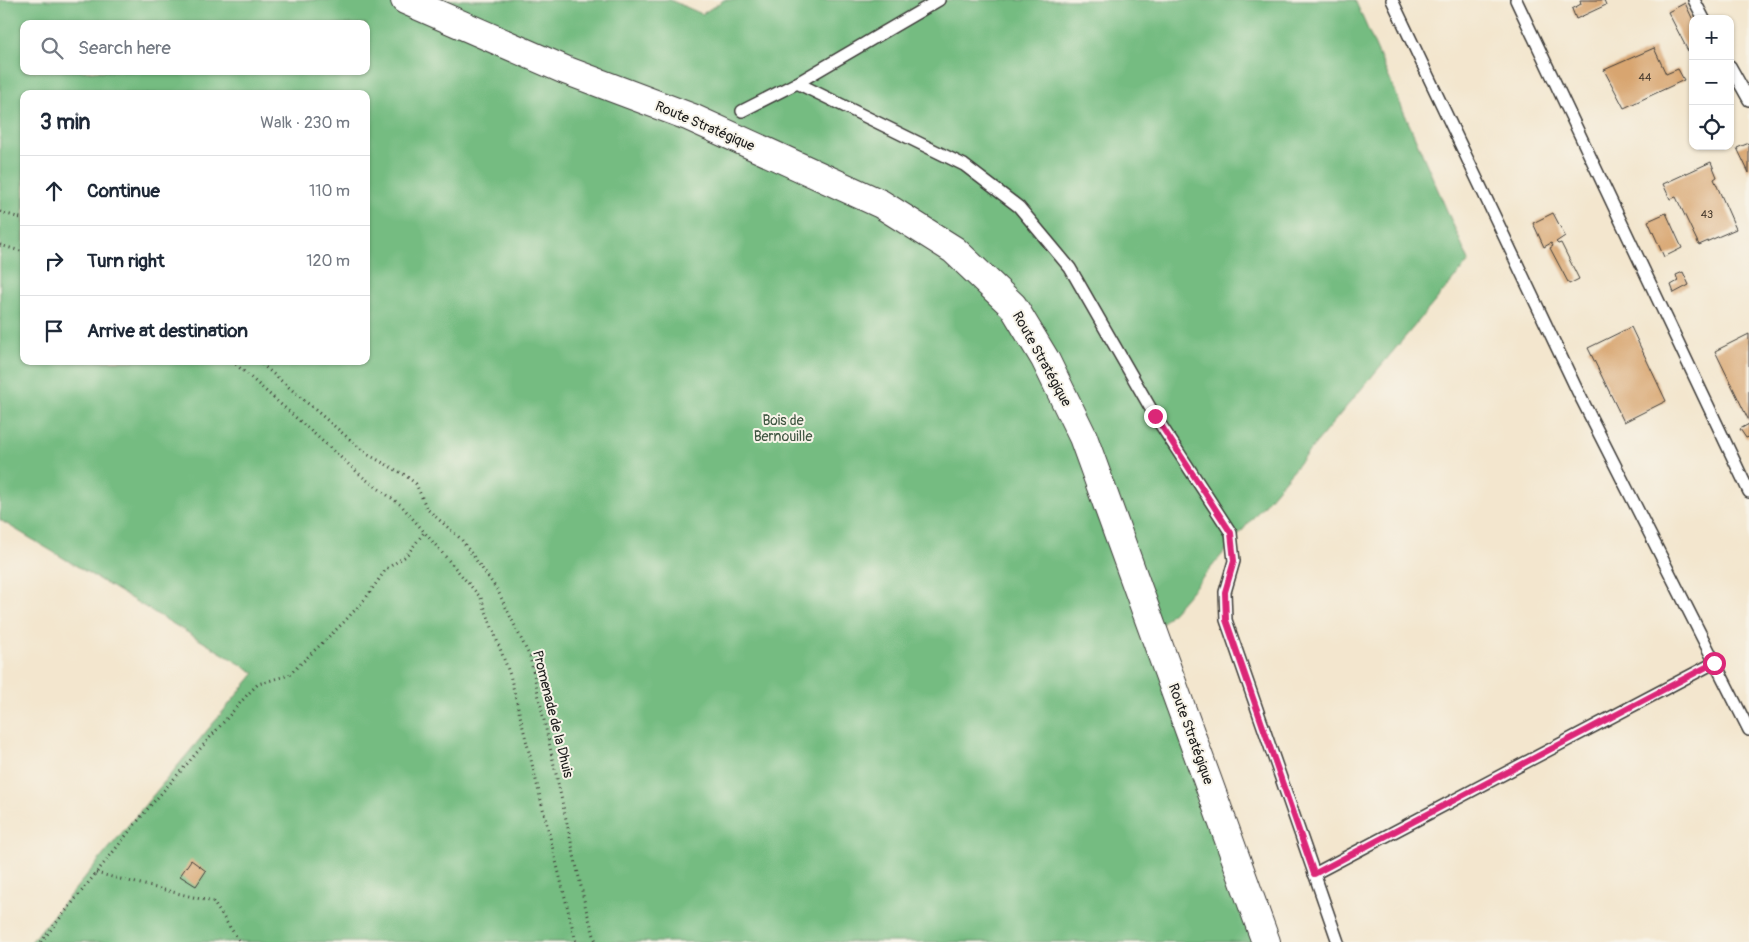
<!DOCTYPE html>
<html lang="en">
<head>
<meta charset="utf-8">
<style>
	body { margin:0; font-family:Pangolin,sans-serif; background:#f6f6f7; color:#1f2937 }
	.controls { position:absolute; right:15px; top:15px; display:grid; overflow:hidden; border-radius:10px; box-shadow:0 1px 4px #0004 }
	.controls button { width:45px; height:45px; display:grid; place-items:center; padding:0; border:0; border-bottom:1px solid #e0e1e3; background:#fff; color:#1f2937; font:25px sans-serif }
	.stop { position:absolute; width:15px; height:15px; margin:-11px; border:4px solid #db2777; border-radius:50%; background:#fff }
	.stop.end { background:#db2777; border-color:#fff; box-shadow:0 1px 5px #0008 }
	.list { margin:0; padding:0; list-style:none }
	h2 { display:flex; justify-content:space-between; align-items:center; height:65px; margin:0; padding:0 20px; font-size:21px }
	h2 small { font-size:16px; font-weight:400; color:#747a83 }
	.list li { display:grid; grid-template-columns:32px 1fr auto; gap:15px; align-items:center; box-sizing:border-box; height:70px; padding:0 20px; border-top:1px solid #e0e1e3 }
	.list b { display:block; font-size:19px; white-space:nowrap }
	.list em { font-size:16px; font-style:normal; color:#747a83 }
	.icon { flex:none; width:28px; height:28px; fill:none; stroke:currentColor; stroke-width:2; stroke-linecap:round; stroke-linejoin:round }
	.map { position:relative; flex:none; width:1749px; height:942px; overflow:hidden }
	.search { position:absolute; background:#fff; box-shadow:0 1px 4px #0004; left:20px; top:20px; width:350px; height:55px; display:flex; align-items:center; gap:12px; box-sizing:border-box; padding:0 18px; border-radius:10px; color:#747a83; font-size:19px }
	.panel { position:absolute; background:#fff; box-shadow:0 1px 4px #0004; left:20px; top:90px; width:350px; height:275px; border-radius:10px }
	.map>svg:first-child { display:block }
	.forest { fill:#74bc81; stroke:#486c4e; fill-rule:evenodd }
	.building { fill:#d8a56f }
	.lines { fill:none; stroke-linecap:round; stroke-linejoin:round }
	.service-casing { stroke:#3c3a37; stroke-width:14 }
	.tertiary-casing { stroke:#3c3a37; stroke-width:30 }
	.path { stroke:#3c3a37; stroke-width:3; stroke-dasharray:1 4; stroke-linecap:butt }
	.service { stroke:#fff; stroke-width:11 }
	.tertiary { stroke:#fff; stroke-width:28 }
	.route { stroke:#db2777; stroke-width:6 }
	.labels { text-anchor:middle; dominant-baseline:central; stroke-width:4; stroke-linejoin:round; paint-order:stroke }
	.number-label { font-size:11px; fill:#4b3e31 }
	.street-label { font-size:14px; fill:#1c1c1c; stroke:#f7f3e8 }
	.park-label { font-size:14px; fill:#3f5642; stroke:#f7f3e8 }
</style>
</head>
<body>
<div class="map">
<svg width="1749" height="942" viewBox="0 0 1749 942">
	<rect width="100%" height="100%" fill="#f7f3e8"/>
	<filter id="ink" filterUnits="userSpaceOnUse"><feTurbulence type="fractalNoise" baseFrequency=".02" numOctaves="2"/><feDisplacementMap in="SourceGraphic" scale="10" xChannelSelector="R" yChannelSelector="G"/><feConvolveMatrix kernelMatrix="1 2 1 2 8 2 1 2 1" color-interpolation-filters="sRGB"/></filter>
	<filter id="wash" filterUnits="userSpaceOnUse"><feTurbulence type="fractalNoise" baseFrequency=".0096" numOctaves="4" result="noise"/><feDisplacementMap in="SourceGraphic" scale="20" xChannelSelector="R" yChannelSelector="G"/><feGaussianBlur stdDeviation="1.12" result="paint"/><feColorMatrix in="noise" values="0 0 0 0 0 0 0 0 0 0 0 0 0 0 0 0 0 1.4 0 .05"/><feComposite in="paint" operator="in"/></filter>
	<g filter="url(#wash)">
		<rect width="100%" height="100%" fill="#f3e6ce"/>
		<path class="forest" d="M0 0H670L702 14 724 0H1355L1469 261 1183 601 1155 631 1260 942H31L255 673 0 520ZM24 24H366V71H24ZM24 94H366V361H24Z"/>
		<g id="blocks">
			<g class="building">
				<polygon points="1580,0 1604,0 1606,5 1576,19 1572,9 1581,4"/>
				<polygon points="1685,3 1693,20 1693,49 1688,51 1668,12"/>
				<polygon points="1654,48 1666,74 1678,69 1684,80 1624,108 1604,70"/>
				<polygon points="1749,143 1749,173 1737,148"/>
				<polygon points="1711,162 1717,177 1714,179 1736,229 1699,245 1676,197 1670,199 1663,184"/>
				<polygon points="1553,213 1565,236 1556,242 1558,244 1561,243 1579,279 1569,284 1550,248 1553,246 1551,243 1544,247 1533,223"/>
				<polygon points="1666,213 1682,248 1664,257 1648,221"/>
				<polygon points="1683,272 1689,285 1674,293 1671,285 1678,281 1676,275"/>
				<polygon points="1631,327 1666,401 1624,422 1588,348"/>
				<polygon points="1749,334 1749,421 1715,351"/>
				<polygon points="1749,424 1749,437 1746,438 1740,429"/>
				<polygon points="191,860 206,871 196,886 180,876"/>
			</g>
		</g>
	</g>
	<g filter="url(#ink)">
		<use href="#blocks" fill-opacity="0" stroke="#3c3a37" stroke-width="1"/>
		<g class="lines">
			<g class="service-casing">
				<g id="service">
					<polyline points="1392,0 1577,390 1749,730"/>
					<polyline points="1516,0 1749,492"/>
					<polyline points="1694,0 1704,19"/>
					<polyline points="1730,66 1749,100"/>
					<polyline points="797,83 964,165 1019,207 1070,268 1155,416 1231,533 1234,561 1225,592 1226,620 1338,942"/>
					<polyline points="742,111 797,83 939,0"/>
					<polyline points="1314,874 1714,663"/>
				</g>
			</g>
			<g class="tertiary-casing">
				<polyline id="tertiary" points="405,0 565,70 690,117 881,204 954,250 1013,306 1045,359 1083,437 1266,942"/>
			</g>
			<g class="path">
				<polyline points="0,212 24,219"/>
				<polyline points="0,245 24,252"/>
				<polyline points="232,361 364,478 401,505 481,598 510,675 576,942"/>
				<polyline points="258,361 367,454 405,475 416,484 427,509 461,539 498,591 530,657 586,909 596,942"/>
				<polyline points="96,873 213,902 240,942"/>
				<polyline points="41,942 145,812 248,694 258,684 289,675 344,622 366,598 386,569 406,556 425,531"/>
			</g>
			<use href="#service" class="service"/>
			<use href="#tertiary" class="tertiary"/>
		</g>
	</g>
	<g class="lines" filter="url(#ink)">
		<polyline class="route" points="1155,416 1231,533 1234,561 1225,592 1226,620 1314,874 1714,663"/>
	</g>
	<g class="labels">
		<g class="number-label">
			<text x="1645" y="77">44</text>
			<text x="1707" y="214">43</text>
		</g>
		<g class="street-label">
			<text transform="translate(705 126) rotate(23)">Route Stratégique</text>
			<text transform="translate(1042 359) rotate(61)">Route Stratégique</text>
			<text transform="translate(553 714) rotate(76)">Promenade de la Dhuis</text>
			<text transform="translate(1191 734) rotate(70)">Route Stratégique</text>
		</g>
		<g class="park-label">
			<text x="783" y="420">Bois de<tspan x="783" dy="16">Bernouille</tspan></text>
		</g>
	</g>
</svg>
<div class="controls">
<button>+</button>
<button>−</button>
<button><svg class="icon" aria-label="locate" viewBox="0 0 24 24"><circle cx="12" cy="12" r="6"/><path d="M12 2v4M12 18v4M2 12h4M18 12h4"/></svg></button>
</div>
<div class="stop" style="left:1714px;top:663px"></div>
<div class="stop end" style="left:1155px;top:416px"></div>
<div class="search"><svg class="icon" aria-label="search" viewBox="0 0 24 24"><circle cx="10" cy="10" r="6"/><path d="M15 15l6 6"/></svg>Search here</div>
<section class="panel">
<h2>3 min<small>Walk · 230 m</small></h2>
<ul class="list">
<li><svg class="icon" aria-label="ahead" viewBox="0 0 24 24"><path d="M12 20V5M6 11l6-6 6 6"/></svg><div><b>Continue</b></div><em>110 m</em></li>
<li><svg class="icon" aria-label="right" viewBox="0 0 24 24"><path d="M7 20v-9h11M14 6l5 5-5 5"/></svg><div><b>Turn right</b></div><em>120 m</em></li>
<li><svg class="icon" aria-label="arrive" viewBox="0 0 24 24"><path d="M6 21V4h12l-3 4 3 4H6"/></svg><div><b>Arrive at destination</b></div></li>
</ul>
</section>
</div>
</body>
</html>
